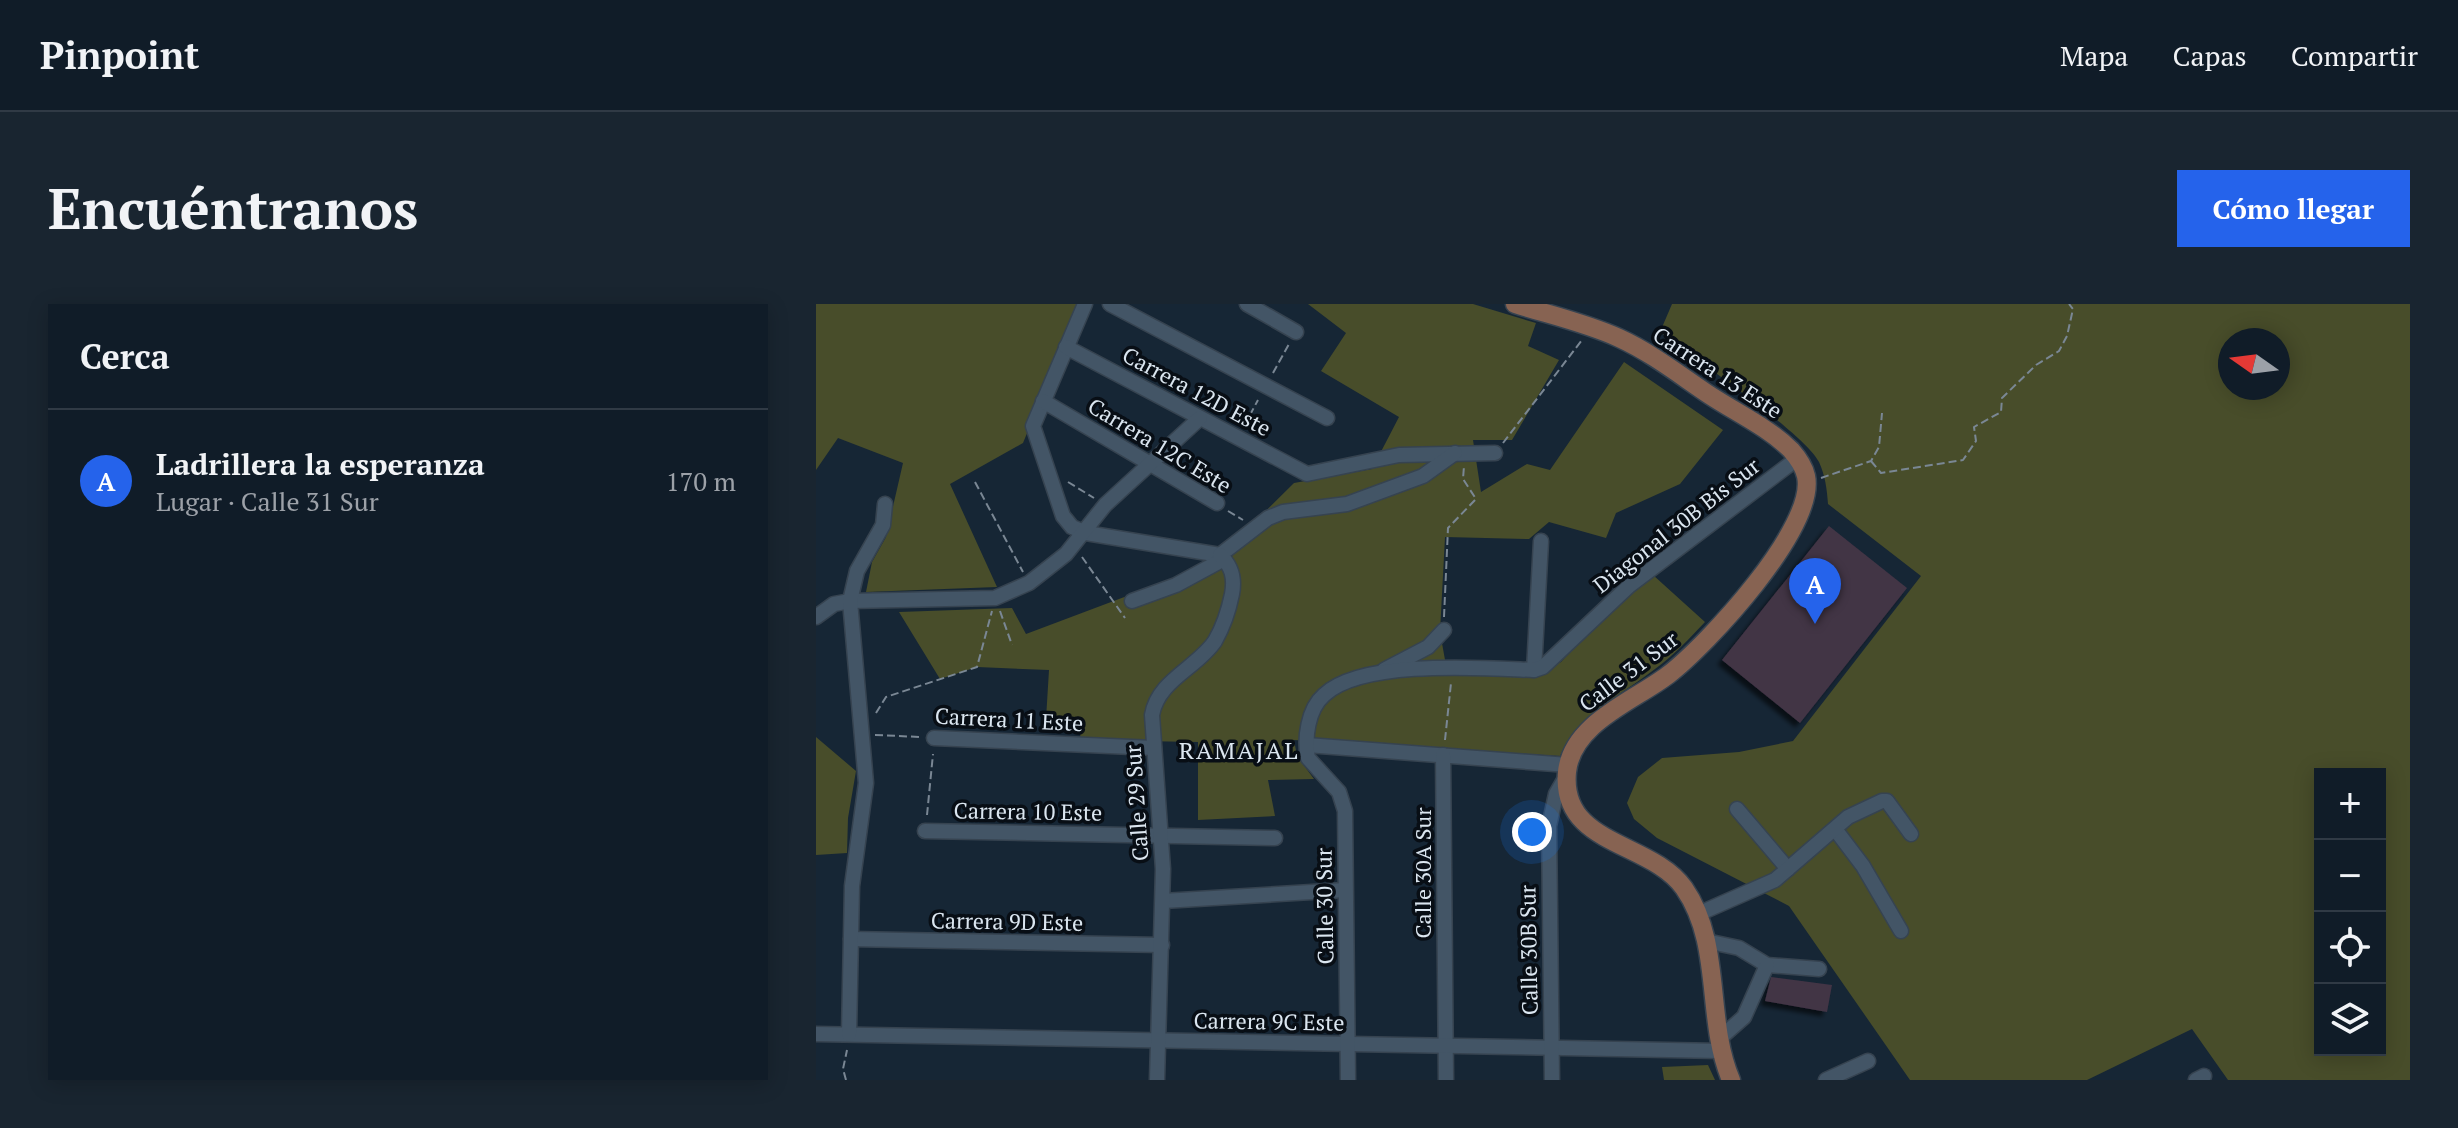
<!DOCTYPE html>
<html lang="es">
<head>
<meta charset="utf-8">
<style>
	body { margin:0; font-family:"PT Serif",serif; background:#192530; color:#f1f3f6 }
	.controls { position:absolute; right:24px; bottom:24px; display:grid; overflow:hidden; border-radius:0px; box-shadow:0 4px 20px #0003 }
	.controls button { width:72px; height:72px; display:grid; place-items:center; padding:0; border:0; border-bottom:2px solid #303a45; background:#101c28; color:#f1f3f6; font:40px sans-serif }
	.compass { position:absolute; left:1402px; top:24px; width:72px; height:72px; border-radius:50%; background:#101c28; box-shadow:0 4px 20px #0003; rotate:284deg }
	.you { position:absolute; left:716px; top:528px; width:28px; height:28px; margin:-20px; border:6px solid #fff; border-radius:50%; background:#1a73e8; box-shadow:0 0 0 12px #1a73e833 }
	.badge { display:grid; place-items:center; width:52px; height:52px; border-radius:50%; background:#2563eb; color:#fff; font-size:26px; font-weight:700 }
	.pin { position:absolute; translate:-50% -66px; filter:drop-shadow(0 2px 4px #0008) }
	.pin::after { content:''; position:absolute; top:42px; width:28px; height:24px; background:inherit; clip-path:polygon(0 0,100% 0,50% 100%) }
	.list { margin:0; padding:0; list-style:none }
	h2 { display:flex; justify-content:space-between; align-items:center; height:104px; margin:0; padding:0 32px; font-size:34px }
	h2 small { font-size:26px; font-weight:400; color:#9ca1a8 }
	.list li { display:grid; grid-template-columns:52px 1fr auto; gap:24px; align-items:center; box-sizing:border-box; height:144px; padding:0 32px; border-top:2px solid #303a45 }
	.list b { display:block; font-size:30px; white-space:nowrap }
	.list p { margin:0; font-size:26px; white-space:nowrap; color:#9ca1a8 }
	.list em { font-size:26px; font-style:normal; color:#9ca1a8 }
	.icon { flex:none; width:44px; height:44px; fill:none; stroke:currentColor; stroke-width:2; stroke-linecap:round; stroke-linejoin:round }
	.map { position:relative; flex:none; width:1594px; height:776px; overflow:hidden; border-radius:0px }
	header { display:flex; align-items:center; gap:48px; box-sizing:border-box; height:112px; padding:0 40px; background:#101c28; border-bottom:2px solid #303a45 }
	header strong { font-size:38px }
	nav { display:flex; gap:44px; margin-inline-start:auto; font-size:28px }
	.intro { display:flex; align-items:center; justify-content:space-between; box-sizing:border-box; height:192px; padding:0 48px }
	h1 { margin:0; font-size:56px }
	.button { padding:20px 36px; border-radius:0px; background:#2563eb; color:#fff; font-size:28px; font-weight:700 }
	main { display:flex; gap:48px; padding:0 48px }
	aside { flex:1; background:#101c28; border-radius:0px; box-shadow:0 4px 20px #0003 }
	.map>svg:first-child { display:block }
	.green { fill:#484d2a; fill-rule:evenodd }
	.building { fill:#433445; filter:url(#shadow) }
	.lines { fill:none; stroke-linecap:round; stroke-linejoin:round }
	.minor-casing { stroke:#364350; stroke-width:17 }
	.major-casing { stroke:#364350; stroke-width:21 }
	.path { stroke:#7a8794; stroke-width:2; stroke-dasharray:8 4; stroke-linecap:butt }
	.minor { stroke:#435566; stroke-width:14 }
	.major { stroke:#876352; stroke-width:18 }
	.labels { text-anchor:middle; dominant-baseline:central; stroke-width:7; stroke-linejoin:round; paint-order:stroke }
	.street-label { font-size:22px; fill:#dbe6f0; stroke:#080e15 }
	.neighbourhood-label { font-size:24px; letter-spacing:2px; fill:#dbe6f0; stroke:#080e15 }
</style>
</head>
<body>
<header>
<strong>Pinpoint</strong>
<nav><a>Mapa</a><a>Capas</a><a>Compartir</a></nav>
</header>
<div class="intro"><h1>Encuéntranos</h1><a class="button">Cómo llegar</a></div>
<main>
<aside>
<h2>Cerca<small></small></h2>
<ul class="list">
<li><span class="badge">A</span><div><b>Ladrillera la esperanza</b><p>Lugar · Calle 31 Sur</p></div><em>170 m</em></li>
</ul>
</aside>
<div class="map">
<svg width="1594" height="776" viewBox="0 0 1594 776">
	<defs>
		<filter id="shadow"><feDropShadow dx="-4.5" dy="4.5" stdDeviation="2" flood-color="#0009"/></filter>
	</defs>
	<rect width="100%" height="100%" fill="#162635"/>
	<g class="green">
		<polygon points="0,0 264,0 207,139 134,180 181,283 50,288 56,258 70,233 87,159 22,134 0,166"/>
		<path d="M492 0H657L720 19 712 42 743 56 696 136H657L665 188 711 160 734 166 808 58 907 126 864 180 800 209 790 234 733 218 713 235 629 233 624 328 631 367 723 369 745 358 782 316 837 271 889 318C873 335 858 351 839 365 803 393 764 409 744 452L478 436 481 452 498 475 452 476 459 512 382 516V438L264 436 265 420 230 415 233 366 161 363 124 375 83 308 196 304 210 330 396 260 478 179 556 165 583 113 505 67 530 29Z"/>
		<path d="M856 0H1594V776H1412L1376 725 1271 776H1094L973 602 841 534 818 515 811 499 822 473 846 454 923 448 977 437 1105 272 1012 200C1011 185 1009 171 1003 158 988 129 875 52 844 28ZM1414 36H1462V84H1414ZM1504 470H1564V746H1504Z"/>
		<polygon points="0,433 40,467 32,514 31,549 0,551"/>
		<polygon points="892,761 899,776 848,776 846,763"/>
	</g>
	<g class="building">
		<polygon points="1013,222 1091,284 984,419 906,356"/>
		<polygon points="955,673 1016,681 1011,708 949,697"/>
	</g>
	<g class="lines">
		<g class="minor-casing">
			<g id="minor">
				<polyline points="269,0 217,122 247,212 256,223 270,229 404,251"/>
				<polyline points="294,0 511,114"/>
				<polyline points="431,0 480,28"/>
				<polyline points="250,43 491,170 583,151 679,149"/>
				<polyline points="227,97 401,199"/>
				<polyline points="404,251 452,214 467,208 531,200 607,172 639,149"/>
				<polyline points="316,297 360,281 408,255"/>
				<polyline points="0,313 18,300 34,297 179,294 213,279 250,250 289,201 384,114"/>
				<polyline points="568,366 612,343 628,326"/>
				<polyline points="718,366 725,237"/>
				<polyline points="118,434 338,444"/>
				<polyline points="491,441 752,461"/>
				<polyline points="627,451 630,776"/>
				<polyline points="921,505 972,565"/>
				<polyline points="1019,525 1047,562 1085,627"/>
				<polyline points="109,527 459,534"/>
				<polyline points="347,597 529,586"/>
				<polyline points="882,610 959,576 1032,513 1066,497 1071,497 1095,530"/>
				<polyline points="35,635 346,641"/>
				<polyline points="890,637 923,644 951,661 1003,665"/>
				<polyline points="0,730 905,747"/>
				<polyline points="33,730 36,582 50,479 34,297 41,267 67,221 69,200"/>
				<polyline points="903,735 928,713 951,661"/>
				<path d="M341 776 347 565 336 411C342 376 381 364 399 337 407 323 413 305 416 290 419 274 416 262 404 251"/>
				<path d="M532 776 529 507 523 488 492 454C488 434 492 405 508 391 546 355 668 364 718 366L727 363 813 282 982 154"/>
				<polyline points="736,776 733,522 740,490 751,471"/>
				<polyline points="1010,776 1052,757"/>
				<polyline points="1380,776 1388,772"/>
			</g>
		</g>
		<g class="major-casing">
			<path id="major" d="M699 0C734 11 770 19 803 34 836 49 865 72 895 92 921 109 953 124 975 146 982 154 988 163 990 172 1001 223 891 341 852 371 818 397 756 419 751 468 744 542 835 537 868 584 907 640 889 715 915 776"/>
		</g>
		<g class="path">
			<polyline points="457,69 473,40"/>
			<polyline points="428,122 442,96"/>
			<polyline points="687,139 766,36"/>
			<polyline points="1055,157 1065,169 1147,156 1160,137 1158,123 1185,108 1186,94 1220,61 1243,47 1251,32 1257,5 1253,0"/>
			<polyline points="1005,174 1055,157 1063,143 1066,109"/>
			<polyline points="159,178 207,268"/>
			<polyline points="252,178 278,194"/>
			<polyline points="412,207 427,216"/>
			<polyline points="266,253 309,314"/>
			<polyline points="184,307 196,341"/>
			<polyline points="628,313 632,224 660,195 647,175 648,162"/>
			<polyline points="60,409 70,393 161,363 176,307"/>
			<polyline points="59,431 105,433"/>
			<polyline points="629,436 635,379"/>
			<polyline points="111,511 117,450"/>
			<polyline points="30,776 27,765 31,746"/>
		</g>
		<use href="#minor" class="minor"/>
		<use href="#major" class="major"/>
	</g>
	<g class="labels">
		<g class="street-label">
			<text transform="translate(902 68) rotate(33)">Carrera 13 Este</text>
			<text transform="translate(381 87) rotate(28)">Carrera 12D Este</text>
			<text transform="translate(344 141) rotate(31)">Carrera 12C Este</text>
			<text transform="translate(860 221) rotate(-38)">Diagonal 30B Bis Sur</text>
			<text transform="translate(812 367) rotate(-37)">Calle 31 Sur</text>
			<text transform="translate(193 415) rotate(3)">Carrera 11 Este</text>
			<text transform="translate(320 499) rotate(-94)">Calle 29 Sur</text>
			<text transform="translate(212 507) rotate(1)">Carrera 10 Este</text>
			<text transform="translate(606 569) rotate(-90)">Calle 30A Sur</text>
			<text transform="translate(508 602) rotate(-91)">Calle 30 Sur</text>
			<text transform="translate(191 617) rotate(1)">Carrera 9D Este</text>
			<text transform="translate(712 646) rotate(-91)">Calle 30B Sur</text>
			<text transform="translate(453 717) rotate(1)">Carrera 9C Este</text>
		</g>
		<g class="neighbourhood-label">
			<text x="423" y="446">RAMAJAL</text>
		</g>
	</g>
</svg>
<div class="controls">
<button>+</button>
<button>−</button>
<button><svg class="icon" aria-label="locate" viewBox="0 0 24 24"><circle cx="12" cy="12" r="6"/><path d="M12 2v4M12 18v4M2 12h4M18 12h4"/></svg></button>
<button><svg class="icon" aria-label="layers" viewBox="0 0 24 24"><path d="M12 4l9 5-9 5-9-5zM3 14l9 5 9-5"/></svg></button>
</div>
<svg class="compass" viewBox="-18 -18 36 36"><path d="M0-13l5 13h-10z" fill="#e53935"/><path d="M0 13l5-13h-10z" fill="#9ca1a8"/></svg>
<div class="you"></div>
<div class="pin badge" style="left:999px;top:320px">A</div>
</div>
</main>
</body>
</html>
